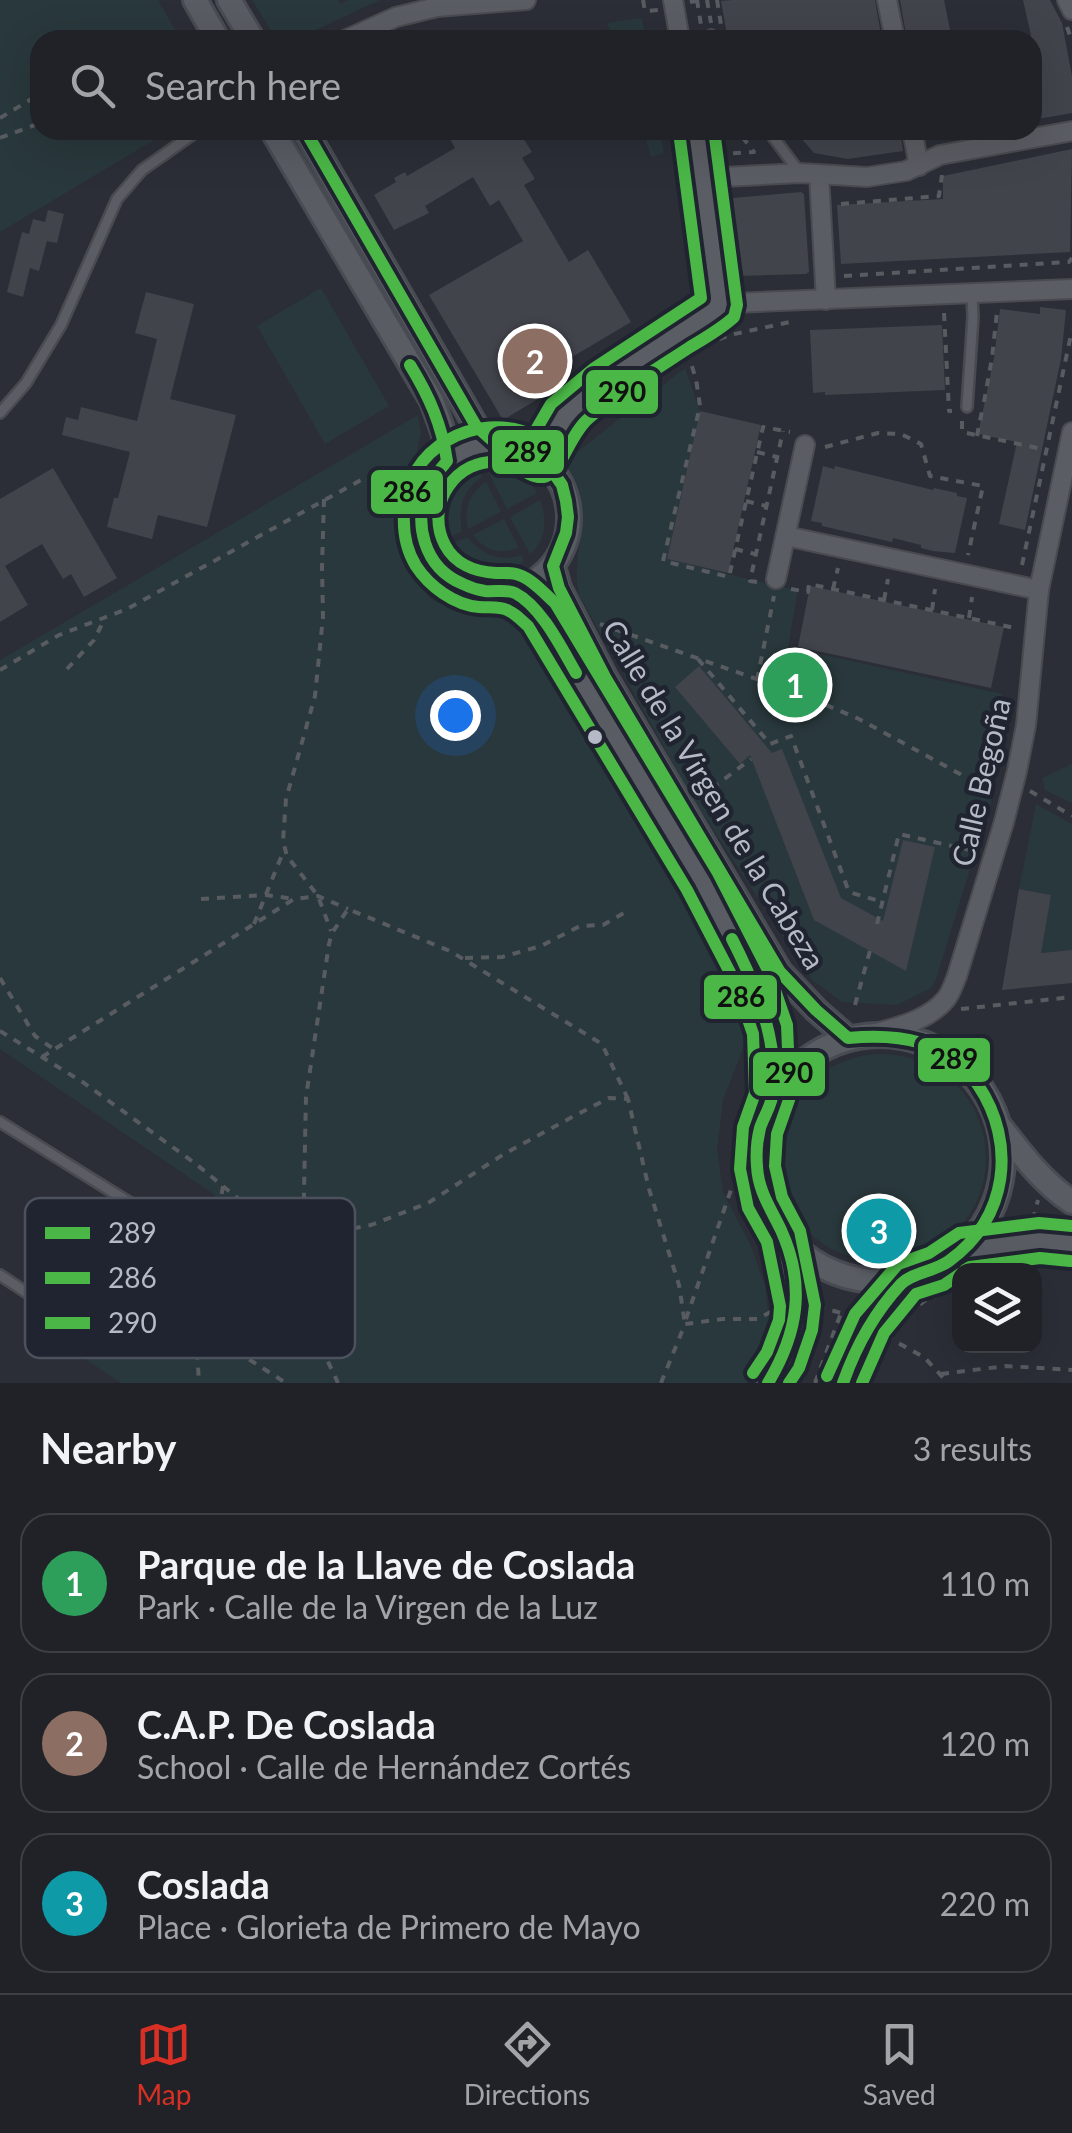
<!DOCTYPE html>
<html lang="en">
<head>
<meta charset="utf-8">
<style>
	body { margin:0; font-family:Lato,sans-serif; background:#282a30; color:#f1f3f6 }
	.controls { position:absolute; right:30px; bottom:30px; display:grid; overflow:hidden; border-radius:20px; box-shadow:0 10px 40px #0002 }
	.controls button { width:90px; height:90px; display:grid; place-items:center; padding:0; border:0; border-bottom:2px solid #3d3f45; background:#202228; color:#f1f3f6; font:50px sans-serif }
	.you { position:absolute; left:455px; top:715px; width:35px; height:35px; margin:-25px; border:8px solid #fff; border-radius:50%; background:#1a73e8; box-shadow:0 0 0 15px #1a73e833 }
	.badge { display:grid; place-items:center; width:65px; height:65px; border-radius:50%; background:#d93025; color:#fff; font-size:32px; font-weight:700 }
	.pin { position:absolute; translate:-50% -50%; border:5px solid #fff; box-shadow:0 2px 10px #0006 }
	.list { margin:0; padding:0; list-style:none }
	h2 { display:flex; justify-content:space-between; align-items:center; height:130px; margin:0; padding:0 40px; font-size:42px }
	h2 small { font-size:32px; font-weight:400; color:#a2a4a8 }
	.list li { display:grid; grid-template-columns:65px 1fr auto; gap:30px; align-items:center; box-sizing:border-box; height:140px; margin:0 20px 20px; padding:0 20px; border:2px solid #3d3f45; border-radius:30px }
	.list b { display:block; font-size:38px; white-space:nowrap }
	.list p { margin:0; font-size:32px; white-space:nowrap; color:#a2a4a8 }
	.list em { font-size:32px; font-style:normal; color:#a2a4a8 }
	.icon { flex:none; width:55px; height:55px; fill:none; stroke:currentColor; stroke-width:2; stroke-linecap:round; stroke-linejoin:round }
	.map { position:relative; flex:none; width:1072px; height:1383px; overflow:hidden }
	.search { position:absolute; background:#202228; box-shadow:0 10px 40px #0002; left:30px; right:30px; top:30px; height:110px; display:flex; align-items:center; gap:25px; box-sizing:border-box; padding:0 35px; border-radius:30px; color:#a2a4a8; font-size:38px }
	.sheet { height:610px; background:#202228 }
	nav { display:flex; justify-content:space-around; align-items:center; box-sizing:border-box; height:140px; border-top:2px solid #3d3f45; background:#202228; font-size:28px; color:#a2a4a8 }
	nav a { display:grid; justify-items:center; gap:5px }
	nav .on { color:#d93025 }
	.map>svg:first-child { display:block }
	.green { fill:#29383c }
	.building { fill:#41444b }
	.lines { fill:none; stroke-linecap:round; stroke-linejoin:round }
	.service-casing { stroke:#494b50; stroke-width:14 }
	.minor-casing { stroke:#494b50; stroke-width:22 }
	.secondary-casing { stroke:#494b53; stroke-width:28 }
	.path { stroke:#585c61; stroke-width:4; stroke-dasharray:8 8; stroke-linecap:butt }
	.service { stroke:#5b5d64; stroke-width:9 }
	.minor { stroke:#5b5d64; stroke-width:18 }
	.secondary { stroke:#595c63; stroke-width:22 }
	.bus-1-casing { stroke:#1f2430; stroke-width:20 }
	.bus-2-casing { stroke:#1f2430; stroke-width:20 }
	.bus-3-casing { stroke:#1f2430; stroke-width:20 }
	.bus-1 { stroke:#4ab747; stroke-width:12 }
	.bus-2 { stroke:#4ab747; stroke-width:12 }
	.bus-3 { stroke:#4ab747; stroke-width:12 }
	.bus-dot { fill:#b5bac6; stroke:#1f2430; stroke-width:4 }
	.labels { text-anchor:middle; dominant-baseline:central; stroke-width:9; stroke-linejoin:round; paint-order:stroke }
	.street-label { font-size:30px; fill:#b5bac6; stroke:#1f2430 }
	.key { fill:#1f2430; stroke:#4c515d; stroke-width:2.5 }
	.key-label { font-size:28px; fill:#b5bac6 }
	.line-badge { stroke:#1f2430; stroke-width:4 }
	.pale-badge-label { font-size:28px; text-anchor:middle; font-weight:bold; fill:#111 }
</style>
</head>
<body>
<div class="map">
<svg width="1072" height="1383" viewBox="0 0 1072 1383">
	<rect width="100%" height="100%" fill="#2b2e36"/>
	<g class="green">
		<polygon points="0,0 158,0 181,40 40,40 40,130 171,130 0,232"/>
		<polygon points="252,0 338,0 341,4 348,0 380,0 294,40 277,40"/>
		<polygon points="642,18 646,40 613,40 607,23"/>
		<polygon points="643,130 660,130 664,153 651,157"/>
		<polygon points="321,288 389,406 325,444 257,326"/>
		<path d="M685 368 700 411 667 559C711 569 754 582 798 590L788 647 1002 694 1001 738 992 798 936 979 931 988 897 1005 842 1002 811 979 690 794 579 595C573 569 582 547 578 523 574 501 570 480 568 459Z"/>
		<path d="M418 415 421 432 417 453 400 485 395 526 404 565 431 599 460 612 502 617 517 624 711 948 747 1015 744 1046 723 1100 717 1149 723 1192 751 1246 765 1286 770 1328 761 1359 747 1383H121L33 1324C68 1334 82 1331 117 1323L215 1195 0 1049V660Z"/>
		<path d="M494 468C513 470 527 476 537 493L507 509 487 470Z"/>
		<path d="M479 471 482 477C462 491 458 507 462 531L446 540C437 512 448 478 479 471Z"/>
		<path d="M486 482 501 512 468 529C463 509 469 494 486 482Z"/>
		<path d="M540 500C547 519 547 540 530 554L510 517Z"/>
		<path d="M504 519 519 548C500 555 485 551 473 535Z"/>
		<path d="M467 537C483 555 499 562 522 555L524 561C499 581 467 569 450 545Z"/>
		<polygon points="1072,764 1072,803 1045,790 1042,778"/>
		<polygon points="1036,804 1072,824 1072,950 1029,954 1051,895 1019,889"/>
		<circle cx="882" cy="1158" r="104"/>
	</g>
	<g class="building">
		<polygon points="732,0 875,0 882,40 774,40 773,36 754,40 728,40 721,1"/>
		<polygon points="900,0 944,0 952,40 907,40"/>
		<polygon points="1023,0 1050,0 1062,23 1072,76 1072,113 1032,120 1032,40"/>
		<polygon points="445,130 518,130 532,152 522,158 535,179 524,185 569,262 588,250 631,322 552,369 561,385 503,420 429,295 523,241 499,200 490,206 473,177 425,206 429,213 394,230 374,195 396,182 394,178 405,172 407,176 455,148"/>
		<polygon points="794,130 900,130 903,151 848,159 814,153"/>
		<polygon points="1072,149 1070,252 841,264 837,205 943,199 943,176"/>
		<polygon points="801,192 804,194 809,272 806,274 738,276 733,198"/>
		<polygon points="48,210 64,214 57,243 47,241 39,271 30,268 23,297 7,292 22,232 29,234 33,219 45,222"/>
		<polygon points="146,292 194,304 170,399 236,415 207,527 158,515 152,539 107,527 114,498 118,498 130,452 62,435 66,417 78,420 81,407 137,421 157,339 135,333"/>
		<polygon points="1040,307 1066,310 1061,359 1025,530 999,524 1017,442 978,434 994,358 1000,309 1040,314"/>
		<polygon points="942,325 945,390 825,395 825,392 813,393 810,330"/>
		<polygon points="700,411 761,425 728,573 667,559"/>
		<polygon points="823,466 834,469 835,466 933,490 934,488 957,493 957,496 967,498 955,553 933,551 921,548 921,545 893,538 892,542 822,526 822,523 811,521"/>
		<polygon points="53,468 117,578 84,597 71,574 63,579 42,544 5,566 28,605 0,622 0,499"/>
		<polygon points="810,586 1004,627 991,688 798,647"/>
		<polygon points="699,666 772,753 782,749 841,898 883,921 903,840 935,847 906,971 814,920 750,755 740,764 675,687"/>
		<polygon points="1019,889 1051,895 1041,953 1072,950 1072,983 1002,990"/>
	</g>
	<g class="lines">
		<g class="service-casing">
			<g id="service">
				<polyline points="711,35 712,40"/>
				<polyline points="768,130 800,173"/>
				<polyline points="967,407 973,317 972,295"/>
				<polyline points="0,413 26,383 61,325 117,199 142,170 199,130"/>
				<polyline points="0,1122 148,1214 85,1307 56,1312 0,1275"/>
			</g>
		</g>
		<g class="minor-casing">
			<g id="minor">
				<polyline points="673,0 680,40"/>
				<polyline points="887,0 895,40"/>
				<polyline points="1067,0 1072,10"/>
				<polyline points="345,40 396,17 437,7 526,0"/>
				<polyline points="696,130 720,307"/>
				<polyline points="912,130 919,166"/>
				<polyline points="819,175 826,300"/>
				<polyline points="704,181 723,177 800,173 867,177 906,171 940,155 1072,131"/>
				<polyline points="540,460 564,416 574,407 604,382 720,307 734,303 1072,289"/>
				<polyline points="786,536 1039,590"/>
				<polyline points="776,579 805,445"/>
				<path d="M873 1034C898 1027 929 1020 946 999 951 993 954 983 957 976L1004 822 1017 771 1026 725 1039 590 1072 432"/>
			</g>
		</g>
		<g class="secondary-casing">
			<g id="secondary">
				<polyline points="195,0 218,40"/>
				<polyline points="229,0 253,40"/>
				<polyline points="272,130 432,401 444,434 447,461"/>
				<polyline points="305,130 476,426 495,443"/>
				<circle cx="494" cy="518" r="75"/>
				<polyline points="553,566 559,588 605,677 780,972 816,1010 848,1038"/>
				<polyline points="513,591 541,614 702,881 752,977 770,1031 773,1096"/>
				<circle cx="880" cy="1158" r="123"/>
				<path d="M1002 1129C1023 1156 1043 1183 1072 1202"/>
				<polyline points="963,1250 1040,1240 1072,1244"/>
				<path d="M768 1383C803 1327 801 1300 784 1238"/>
				<polyline points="843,1383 869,1324 906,1279"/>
			</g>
		</g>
		<g class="path">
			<polyline points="643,0 645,11 659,10"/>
			<polyline points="697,0 701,25"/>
			<polyline points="707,0 711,23"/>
			<polyline points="717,0 721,25"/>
			<polyline points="690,2 702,0"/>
			<polyline points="1067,27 1072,41"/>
			<polyline points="0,118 40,94"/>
			<polyline points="0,138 40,123"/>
			<polyline points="717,154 754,152 737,130"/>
			<polyline points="841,204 939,196 942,175"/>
			<polyline points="844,276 1069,262 1072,258"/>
			<polyline points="944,313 949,411 952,411"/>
			<polyline points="687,351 696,379 700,406 663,561 729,577 763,427 790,432"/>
			<polyline points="689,351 730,335 790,322"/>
			<polyline points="984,402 992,358 997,312"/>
			<polyline points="962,421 962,432 1047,450"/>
			<polyline points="977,436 982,411"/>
			<polyline points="825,447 878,433 901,434 921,444 930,476 983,486 968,555"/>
			<polyline points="757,452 777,457"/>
			<polyline points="324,499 322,567 323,617 315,696 286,799 283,841 287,856 318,896 331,931"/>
			<polyline points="746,501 766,506"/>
			<polyline points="735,549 755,554"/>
			<polyline points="1022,565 1072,330"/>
			<polyline points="757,582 750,581 783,431"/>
			<polyline points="791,589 808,592 809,584 1015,628"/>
			<polyline points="833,589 838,568"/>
			<polyline points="884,600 888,579"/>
			<polyline points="932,610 935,589"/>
			<polyline points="969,618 972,597"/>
			<polyline points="600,624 805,696 859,719 995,793"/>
			<polyline points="698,659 770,744 791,736 849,892 883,902"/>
			<polyline points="67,669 94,640 105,618"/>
			<polyline points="0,670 59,635 127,609 361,480 416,470"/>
			<polyline points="757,680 774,596"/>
			<polyline points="1030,791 1072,816"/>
			<polyline points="699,798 751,759"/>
			<polyline points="201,899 266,895 294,899"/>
			<polyline points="254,924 284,850"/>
			<polyline points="877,924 899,834 974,851"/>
			<polyline points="465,958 502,957 541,946 580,926 603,925 629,910"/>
			<polyline points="0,978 35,1036 55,1050"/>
			<polyline points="855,1005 871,947"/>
			<polyline points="961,1009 1072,997"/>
			<polyline points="0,1031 84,1083 196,1164 257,1214 303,1238 304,1282 309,1321 338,1383"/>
			<polyline points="42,1057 294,899 318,896 348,909"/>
			<polyline points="628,1099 602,1044 450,951 348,909 332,933 329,944 306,1097 303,1238 371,1225 428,1203 504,1154 574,1116 609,1098 628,1099 649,1189 679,1285 685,1324"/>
			<polyline points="223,1186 219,1209 185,1246 161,1283 160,1293 178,1314 286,1383"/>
			<polyline points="1033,1220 1038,1200"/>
			<polyline points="817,1306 841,1313"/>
			<polyline points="907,1314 926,1300 960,1286"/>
			<polyline points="686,1319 732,1187"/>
			<polyline points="188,1321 197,1349 199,1383"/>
			<polyline points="885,1336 924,1357 948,1383"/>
			<polyline points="941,1374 1006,1366 1072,1370"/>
			<polyline points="661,1383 685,1324 723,1319 758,1319 774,1310"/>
			<polyline points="815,1383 841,1313 851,1317"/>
		</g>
		<use href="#service" class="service"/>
		<use href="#minor" class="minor"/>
		<use href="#secondary" class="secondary"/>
		<g class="bus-1-casing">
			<g id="bus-1">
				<path d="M305 130 476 426 494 442 521 448 541 460 553 472 562 485 566 501 568 517 566 533 553 566 559 588 605 677 780 972 816 1010 848 1038C898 1033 948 1040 978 1085 1017 1143 1008 1219 949 1261 934 1272 913 1272 901 1284 874 1313 856 1346 843 1383"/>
				<path d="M410 365C429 396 442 425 447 461 441 469 433 477 429 486 412 523 424 568 463 584 469 587 478 590 485 591 495 592 507 589 515 593 541 606 562 649 576 673"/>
				<path d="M732 939C756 986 778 1038 773 1092 772 1105 764 1116 760 1128 757 1140 756 1154 757 1166 758 1191 771 1209 781 1230 806 1285 798 1333 768 1383"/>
			</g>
		</g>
		<g class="bus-2-casing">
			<g id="bus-2">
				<path d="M679 132 701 298 593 369 551 404 533 435C476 410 405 448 404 513 403 531 406 550 416 566 429 586 454 605 479 607 489 608 501 606 509 611 516 614 522 621 528 626L687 890 736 984 753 1034 755 1093 743 1127 740 1169 748 1208 767 1242 780 1306 779 1320 767 1352 753 1373"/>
				<polyline points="965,1270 970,1267 1040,1258 1070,1261"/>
				<polyline points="862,1383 884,1333 916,1294 944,1285 960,1274"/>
			</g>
		</g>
		<g class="bus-3-casing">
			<g id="bus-3">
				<path d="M714 130 737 305 734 317C721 329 705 338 690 347 655 370 620 391 589 418 571 433 564 464 550 474 535 485 517 463 501 462 456 457 424 505 445 545 455 564 475 572 496 573 503 573 512 572 519 575 532 579 545 594 555 603L718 873 768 970 787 1025 790 1097 777 1134 775 1166 782 1197 800 1231 815 1305 812 1330 799 1368 789 1383"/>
				<polyline points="827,1376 855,1314 898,1264 929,1253 959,1233 1039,1223 1072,1226"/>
			</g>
		</g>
		<use href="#bus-1" class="bus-1"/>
		<use href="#bus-2" class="bus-2"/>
		<use href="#bus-3" class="bus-3"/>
	</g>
	<circle class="bus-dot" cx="595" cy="737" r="9"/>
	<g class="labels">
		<g class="street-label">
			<text transform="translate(980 782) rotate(-77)">Calle Begoña</text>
			<text transform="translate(715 794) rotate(59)">Calle de la Virgen de la Cabeza</text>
		</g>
	</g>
	<rect x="25" y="1198" width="330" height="160" rx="15" class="key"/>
	<rect x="45" y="1227" width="45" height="12" fill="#4ab747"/>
	<rect x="45" y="1272" width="45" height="12" fill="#4ab747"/>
	<rect x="45" y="1317" width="45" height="12" fill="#4ab747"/>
	<g class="key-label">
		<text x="108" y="1243">289</text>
		<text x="108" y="1288">286</text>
		<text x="108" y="1333">290</text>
	</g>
	<g class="line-badge">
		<rect x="584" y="368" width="76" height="48" rx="10" fill="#4ab747"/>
		<rect x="490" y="428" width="76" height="48" rx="10" fill="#4ab747"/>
		<rect x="369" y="468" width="76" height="48" rx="10" fill="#4ab747"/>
		<rect x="702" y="973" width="77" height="48" rx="10" fill="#4ab747"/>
		<rect x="916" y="1036" width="76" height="48" rx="10" fill="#4ab747"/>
		<rect x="751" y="1050" width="76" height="48" rx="10" fill="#4ab747"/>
	</g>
	<g class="pale-badge-label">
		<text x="622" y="402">290</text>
		<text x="528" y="462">289</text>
		<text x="407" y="502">286</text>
		<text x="741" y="1007">286</text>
		<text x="954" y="1069">289</text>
		<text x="789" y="1083">290</text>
	</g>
</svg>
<div class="controls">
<button><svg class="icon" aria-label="layers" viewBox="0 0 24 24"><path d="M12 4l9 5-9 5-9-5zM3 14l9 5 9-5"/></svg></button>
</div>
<div class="you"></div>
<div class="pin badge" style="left:795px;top:685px;background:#2e9e5b">1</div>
<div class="pin badge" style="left:535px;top:361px;background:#8d6e63">2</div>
<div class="pin badge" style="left:879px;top:1231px;background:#0f9aa8">3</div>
<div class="search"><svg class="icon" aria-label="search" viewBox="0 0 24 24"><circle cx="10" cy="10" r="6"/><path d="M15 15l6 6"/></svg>Search here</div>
</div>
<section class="sheet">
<h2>Nearby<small>3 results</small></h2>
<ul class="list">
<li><span class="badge" style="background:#2e9e5b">1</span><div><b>Parque de la Llave de Coslada</b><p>Park · Calle de la Virgen de la Luz</p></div><em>110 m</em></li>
<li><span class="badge" style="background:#8d6e63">2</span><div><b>C.A.P. De Coslada</b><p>School · Calle de Hernández Cortés</p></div><em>120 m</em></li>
<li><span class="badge" style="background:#0f9aa8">3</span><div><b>Coslada</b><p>Place · Glorieta de Primero de Mayo</p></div><em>220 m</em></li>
</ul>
</section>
<nav>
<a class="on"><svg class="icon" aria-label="map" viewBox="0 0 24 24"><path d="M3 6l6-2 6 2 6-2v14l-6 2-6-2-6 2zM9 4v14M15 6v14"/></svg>Map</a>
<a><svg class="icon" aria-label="directions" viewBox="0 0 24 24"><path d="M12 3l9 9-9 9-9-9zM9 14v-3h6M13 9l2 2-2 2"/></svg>Directions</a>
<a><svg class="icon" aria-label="saved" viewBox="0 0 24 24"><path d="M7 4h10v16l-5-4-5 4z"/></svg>Saved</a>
</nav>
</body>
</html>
